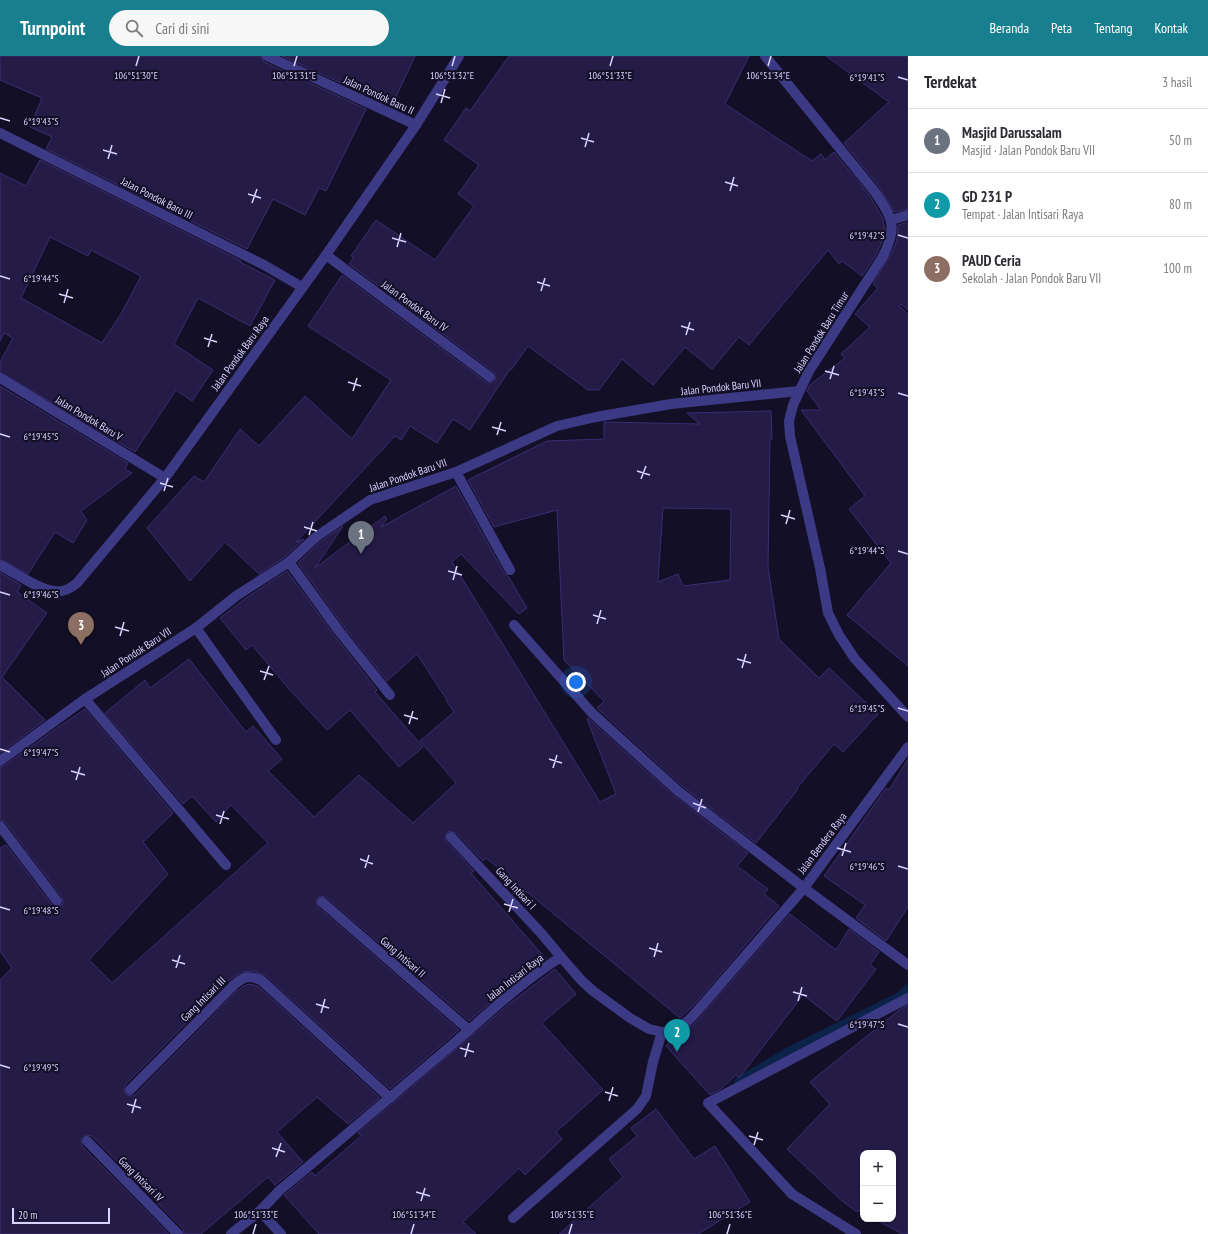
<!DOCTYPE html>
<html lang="id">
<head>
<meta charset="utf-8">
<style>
	body { margin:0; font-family:"PT Sans Narrow",sans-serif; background:#f7f7f7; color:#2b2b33 }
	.controls { position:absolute; right:12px; bottom:12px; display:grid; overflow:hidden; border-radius:8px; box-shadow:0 1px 3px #0004 }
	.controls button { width:36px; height:36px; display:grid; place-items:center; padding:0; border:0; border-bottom:1px solid #e1e1e2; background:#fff; color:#2b2b33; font:20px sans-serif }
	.scale { position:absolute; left:12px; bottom:10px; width:98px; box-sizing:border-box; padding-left:4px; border:2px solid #d9d4ff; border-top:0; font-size:11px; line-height:14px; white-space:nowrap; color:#d9d4ff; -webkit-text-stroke:3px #130f26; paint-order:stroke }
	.you { position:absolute; left:576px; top:626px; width:14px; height:14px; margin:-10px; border:3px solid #fff; border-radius:50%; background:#1a73e8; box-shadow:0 0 0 6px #1a73e833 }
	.badge { display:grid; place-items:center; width:26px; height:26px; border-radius:50%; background:#187f8f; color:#fff; font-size:13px; font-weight:700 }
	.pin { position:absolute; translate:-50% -33px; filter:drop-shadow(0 1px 2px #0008) }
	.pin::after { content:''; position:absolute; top:21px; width:14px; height:12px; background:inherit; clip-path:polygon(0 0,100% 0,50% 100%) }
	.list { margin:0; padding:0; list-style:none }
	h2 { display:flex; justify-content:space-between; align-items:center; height:52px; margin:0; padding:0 16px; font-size:17px }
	h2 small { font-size:13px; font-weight:400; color:#7c7c81 }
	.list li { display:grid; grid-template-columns:26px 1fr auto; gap:12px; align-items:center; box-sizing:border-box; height:64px; padding:0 16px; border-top:1px solid #e1e1e2 }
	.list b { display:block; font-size:15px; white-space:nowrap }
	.list p { margin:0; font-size:13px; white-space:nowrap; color:#7c7c81 }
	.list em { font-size:13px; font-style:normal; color:#7c7c81 }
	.icon { flex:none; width:22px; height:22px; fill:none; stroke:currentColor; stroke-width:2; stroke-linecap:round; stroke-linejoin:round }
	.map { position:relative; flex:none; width:908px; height:1178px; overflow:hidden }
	header { display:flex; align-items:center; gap:24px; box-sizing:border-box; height:56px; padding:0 20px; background:#187f8f; color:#fff }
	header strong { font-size:19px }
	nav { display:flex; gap:22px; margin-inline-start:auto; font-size:14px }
	.search { width:280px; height:36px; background:#f7f7f7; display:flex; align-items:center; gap:10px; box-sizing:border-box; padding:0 14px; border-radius:22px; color:#7c7c81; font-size:15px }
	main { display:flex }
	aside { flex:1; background:#fff }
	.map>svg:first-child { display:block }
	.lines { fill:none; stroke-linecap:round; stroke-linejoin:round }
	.stream { stroke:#0c2248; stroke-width:10 }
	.building { fill:#241b47; stroke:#3b2d73; fill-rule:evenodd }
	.minor { stroke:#3d3a85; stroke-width:10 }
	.ticks { fill:none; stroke:#d9d4ff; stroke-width:1.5 }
	.labels { text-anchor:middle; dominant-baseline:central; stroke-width:4; stroke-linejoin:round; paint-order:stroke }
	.street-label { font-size:11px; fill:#d9d4ff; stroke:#130f26 }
	.ticks-label { font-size:10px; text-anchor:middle; fill:#d9d4ff; stroke:#130f26; stroke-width:4; stroke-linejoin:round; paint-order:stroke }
</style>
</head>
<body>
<header>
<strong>Turnpoint</strong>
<div class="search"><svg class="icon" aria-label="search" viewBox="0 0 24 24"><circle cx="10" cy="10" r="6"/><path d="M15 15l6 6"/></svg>Cari di sini</div>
<nav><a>Beranda</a><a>Peta</a><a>Tentang</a><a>Kontak</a></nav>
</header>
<main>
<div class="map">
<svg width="908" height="1178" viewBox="0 0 908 1178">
	<rect width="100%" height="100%" fill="#130f26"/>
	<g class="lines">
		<polyline class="stream" points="739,1026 787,997 900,941 908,933"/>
	</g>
	<g class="building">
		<polygon points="0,0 261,0 262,3 264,6 366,53 326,135 319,132 305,159 273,143 247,193 46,93 52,81 30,71 42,42 0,24"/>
		<polygon points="282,0 415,0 395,43 376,33 372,41"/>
		<polygon points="509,0 749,0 725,48 812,105 821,98 825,104 834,96 870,140 883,163 885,175 884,181 876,199 862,220 842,205 839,208 828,194 749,289 739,281 712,313 685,291 653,329 622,303 599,334 588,334 528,290 511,314 510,313 470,374 453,363 437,387 410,370 401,384 395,380 296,486 304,483 285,501 259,518 225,486 190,525 147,472 194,420 204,426 240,373 259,390 305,340 352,383 391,324 308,270 342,219 486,326 492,327 495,325 496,319 494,316 349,208 354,201 351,200 376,164 435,204 474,150 458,138 479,109 444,84 466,52 470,55"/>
		<polygon points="826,0 908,0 908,153 894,156 880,132 844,87 889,46"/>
		<path d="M40 104 241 205 240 206 275 224 250 270 198 242 174 288 213 314 192 345 176 334 135 396 0 316V306L13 282 4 277 0 285V117L26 130ZM50 181 88 200 91 194 141 220 122 256 102 287 21 242Z"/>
		<polygon points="908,166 908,254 901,248 899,250 908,258 908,610 847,559 891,507 849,453 865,440 801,354 821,354 807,335 810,329 845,302 841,298 870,271 855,258 878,232 873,228 893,194 897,184 898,169"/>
		<polygon points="0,330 128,407 125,413 132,417 81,455 87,464 73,487 55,476 28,518 0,503"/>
		<path d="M771 355 772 383H770L768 511 779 583 819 622 829 612 878 658 843 696 834 688 797 732 798 733 756 787 682 730 597 652 604 645 564 604 557 454 494 471 468 424 547 385 604 383V366L700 368 687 357ZM663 452 731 453 730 524 683 530 678 518 658 526Z"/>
		<polygon points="456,430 504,517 508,520 527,552 519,558 461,498 452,506 600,746 616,738 587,663 588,662 674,740 748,797 737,810 768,833 764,838 779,850 694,949 680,962 486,802 483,805 456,777 449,775 445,780 446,785 474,815 471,817 546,903 514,927 469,965 326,841 320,840 316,845 318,851 459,974 390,1033 265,919 253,915 241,916 228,925 125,1029 124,1035 126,1039 131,1040 135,1039 237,935 244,930 249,928 258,930 380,1042 348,1068 317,1041 277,1076 303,1106 275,1129 268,1121 201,1178 184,1178 183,1173 92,1080 86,1079 81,1083 82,1090 169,1178 0,1178 0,924 12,912 0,895 0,792 6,789 52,849 58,851 63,848 63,845 62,841 5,766 0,763 0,711 4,710 54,674 85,653 173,757 143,786 168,818 89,904 112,927 268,787 231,749 216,766 192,740 183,748 105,657 145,624 150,632 189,603 246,676 253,670 282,703 268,715 314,761 359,719 413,767 456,727 420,685 454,656 446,644 447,644 417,598 387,625 344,571 298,507 320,486 343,470 315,512 385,460 387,463 381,471"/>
		<polygon points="287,515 334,579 377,634 375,636 423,691 399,711 350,654 327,674 289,633 252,589 246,594 220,562 246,542"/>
		<polygon points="0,516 21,529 17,536 47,557 2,621 45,664 0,697"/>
		<polygon points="908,703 908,851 886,885 856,862 865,849 824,820 886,732 889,734"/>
		<polygon points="790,858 836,894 849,873 879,896 870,909 876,913 837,965 803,939 739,1022 736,1019 721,1033 710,1039 666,990 679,978 694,968"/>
		<polygon points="555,913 576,938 542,967 603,1034 556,1076 562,1083 525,1119 519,1112 463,1166 476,1178 319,1178 284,1139 312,1116 315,1120 361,1080 358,1077 509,948"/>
		<polygon points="908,949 908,1178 902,1178 875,1163 893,1163 893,1097 863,1097 863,1156 859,1154 857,1156 842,1145 787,1093 830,1048 810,1026 899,954"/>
		<polygon points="656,1053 694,1103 715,1090 750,1146 698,1178 559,1178 623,1121 609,1103 637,1080 631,1072"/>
	</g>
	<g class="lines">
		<g class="minor">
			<polyline points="267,0 416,69"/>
			<path d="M765 0 875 136C893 163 898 172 882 202L809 315 793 349 789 365 790 380 820 512 828 557 839 579 855 603 908 661"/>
			<polyline points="0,77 264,209 302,231"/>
			<polyline points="891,164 908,159"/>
			<polyline points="326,199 490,321"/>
			<polyline points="0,322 165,422"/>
			<polyline points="456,416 510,514"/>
			<polyline points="289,506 339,575 390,639"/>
			<path d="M0 509C14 516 39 534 54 535 63 537 70 533 77 527L165 422 326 199 416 69 459 0"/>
			<polyline points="196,572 276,684"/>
			<polyline points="85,643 226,809"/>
			<polyline points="908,691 804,832 908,909"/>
			<polyline points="0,705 85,643 196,572 236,540 289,506 316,481 370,444 456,416 557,370 596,361 671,348 799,335"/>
			<polyline points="0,770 57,845"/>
			<polyline points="451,781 541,877 561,901"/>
			<polyline points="322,846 469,974"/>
			<path d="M130 1034 233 930C244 920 247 919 261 924L390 1042"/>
			<polyline points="87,1085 178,1178"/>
			<polyline points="260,1155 281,1178"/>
			<polyline points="513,1162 637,1053 646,1040 653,1006 662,976"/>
			<path d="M231 1178 260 1155 280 1134C338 1086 395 1037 452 989 488 958 521 926 561 901L581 924 593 935 630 962 649 973 662 976 670 975 679 971 689 964 699 953 804 832 678 735 592 657 514 569"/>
			<polyline points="856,1178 792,1138 708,1047 908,942"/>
		</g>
	</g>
	<path class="ticks" d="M136 10 139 0M294 10 297 0M452 10 455 0M610 10 613 0M768 10 771 0M898 21 908 24M436 38 450 42M441 47 445 33M0 62 10 65M581 82 594 86M585 91 589 77M103 94 117 98M108 103 112 89M725 126 738 130M730 135 734 121M248 138 261 142M252 147 257 133M898 179 908 182M392 182 406 186M397 191 401 177M0 220 10 223M537 226 550 230M541 235 545 222M59 238 73 242M64 247 68 233M681 270 694 274M686 279 690 266M204 282 217 286M208 291 212 278M825 315 839 319M830 323 834 310M348 326 361 330M353 335 357 322M898 337 908 340M492 371 506 375M0 378 10 381M497 379 501 366M637 415 650 419M641 423 646 410M160 427 173 431M164 435 168 422M781 459 795 463M786 468 790 454M304 471 317 475M309 479 313 466M898 495 908 498M448 515 462 519M453 524 457 510M0 536 10 539M593 559 606 563M597 568 601 554M115 571 129 575M120 580 124 566M737 603 751 607M742 612 746 598M260 615 273 619M264 624 269 610M898 652 908 655M404 659 418 663M409 668 413 655M0 693 10 696M549 703 562 707M553 712 557 699M71 715 85 719M76 724 80 711M693 747 706 752M698 756 702 743M216 759 229 763M220 768 224 755M837 792 851 796M842 800 846 787M360 803 373 808M898 810 908 813M365 812 369 799M504 848 518 852M0 851 10 854M509 856 513 843M649 892 662 896M654 901 658 887M172 904 185 908M176 912 180 899M793 936 807 940M798 945 802 931M316 948 329 952M321 957 325 943M898 968 908 971M460 992 474 996M465 1001 469 987M0 1009 10 1012M605 1036 618 1040M609 1045 613 1031M127 1048 141 1052M132 1057 136 1043M749 1080 763 1084M754 1089 758 1076M272 1092 285 1096M276 1101 281 1087M416 1136 430 1140M421 1145 425 1132M253 1178 256 1168M411 1178 414 1168M569 1178 572 1168M727 1178 730 1168"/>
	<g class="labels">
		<g class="street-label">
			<text transform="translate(379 39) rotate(25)">Jalan Pondok Baru II</text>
			<text transform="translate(157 142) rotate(27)">Jalan Pondok Baru III</text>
			<text transform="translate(415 250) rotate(36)">Jalan Pondok Baru IV</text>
			<text transform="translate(821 276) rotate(-58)">Jalan Pondok Baru Timur</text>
			<text transform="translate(240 297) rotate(-54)">Jalan Pondok Baru Raya</text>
			<text transform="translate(721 331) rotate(-6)">Jalan Pondok Baru VII</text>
			<text transform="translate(89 362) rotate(31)">Jalan Pondok Baru V</text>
			<text transform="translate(408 419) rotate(-19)">Jalan Pondok Baru VII</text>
			<text transform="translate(136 596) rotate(-33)">Jalan Pondok Baru VII</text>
			<text transform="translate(822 787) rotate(-53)">Jalan Bendera Raya</text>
			<text transform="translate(516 832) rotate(47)">Gang Intisari I</text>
			<text transform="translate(403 901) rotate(41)">Gang Intisari II</text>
			<text transform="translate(515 921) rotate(-38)">Jalan Intisari Raya</text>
			<text transform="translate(203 943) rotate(-45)">Gang Intisari III</text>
			<text transform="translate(141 1123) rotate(45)">Gang Intisari IV</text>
		</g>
	</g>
	<g class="ticks-label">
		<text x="136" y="23">106°51'30"E</text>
		<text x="294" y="23">106°51'31"E</text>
		<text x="452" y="23">106°51'32"E</text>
		<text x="610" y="23">106°51'33"E</text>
		<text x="768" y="23">106°51'34"E</text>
		<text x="867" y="25">6°19'41"S</text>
		<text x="41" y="69">6°19'43"S</text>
		<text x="867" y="183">6°19'42"S</text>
		<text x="41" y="226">6°19'44"S</text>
		<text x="867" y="340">6°19'43"S</text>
		<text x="41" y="384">6°19'45"S</text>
		<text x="867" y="498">6°19'44"S</text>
		<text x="41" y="542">6°19'46"S</text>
		<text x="867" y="656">6°19'45"S</text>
		<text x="41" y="700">6°19'47"S</text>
		<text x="867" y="814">6°19'46"S</text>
		<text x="41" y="858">6°19'48"S</text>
		<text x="867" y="972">6°19'47"S</text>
		<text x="41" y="1015">6°19'49"S</text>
		<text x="256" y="1162">106°51'33"E</text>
		<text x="414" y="1162">106°51'34"E</text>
		<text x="572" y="1162">106°51'35"E</text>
		<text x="730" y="1162">106°51'36"E</text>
	</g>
</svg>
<div class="controls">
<button>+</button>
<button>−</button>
</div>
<div class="scale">20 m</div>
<div class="you"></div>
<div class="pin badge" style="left:361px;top:498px;background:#6b7280">1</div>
<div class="pin badge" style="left:677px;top:996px;background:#0f9aa8">2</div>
<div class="pin badge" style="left:81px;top:589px;background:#8d6e63">3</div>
</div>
<aside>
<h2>Terdekat<small>3 hasil</small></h2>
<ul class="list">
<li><span class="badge" style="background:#6b7280">1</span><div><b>Masjid Darussalam</b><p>Masjid · Jalan Pondok Baru VII</p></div><em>50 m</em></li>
<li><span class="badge" style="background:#0f9aa8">2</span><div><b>GD 231 P</b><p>Tempat · Jalan Intisari Raya</p></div><em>80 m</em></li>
<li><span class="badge" style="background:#8d6e63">3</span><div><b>PAUD Ceria</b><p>Sekolah · Jalan Pondok Baru VII</p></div><em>100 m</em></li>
</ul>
</aside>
</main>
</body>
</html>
